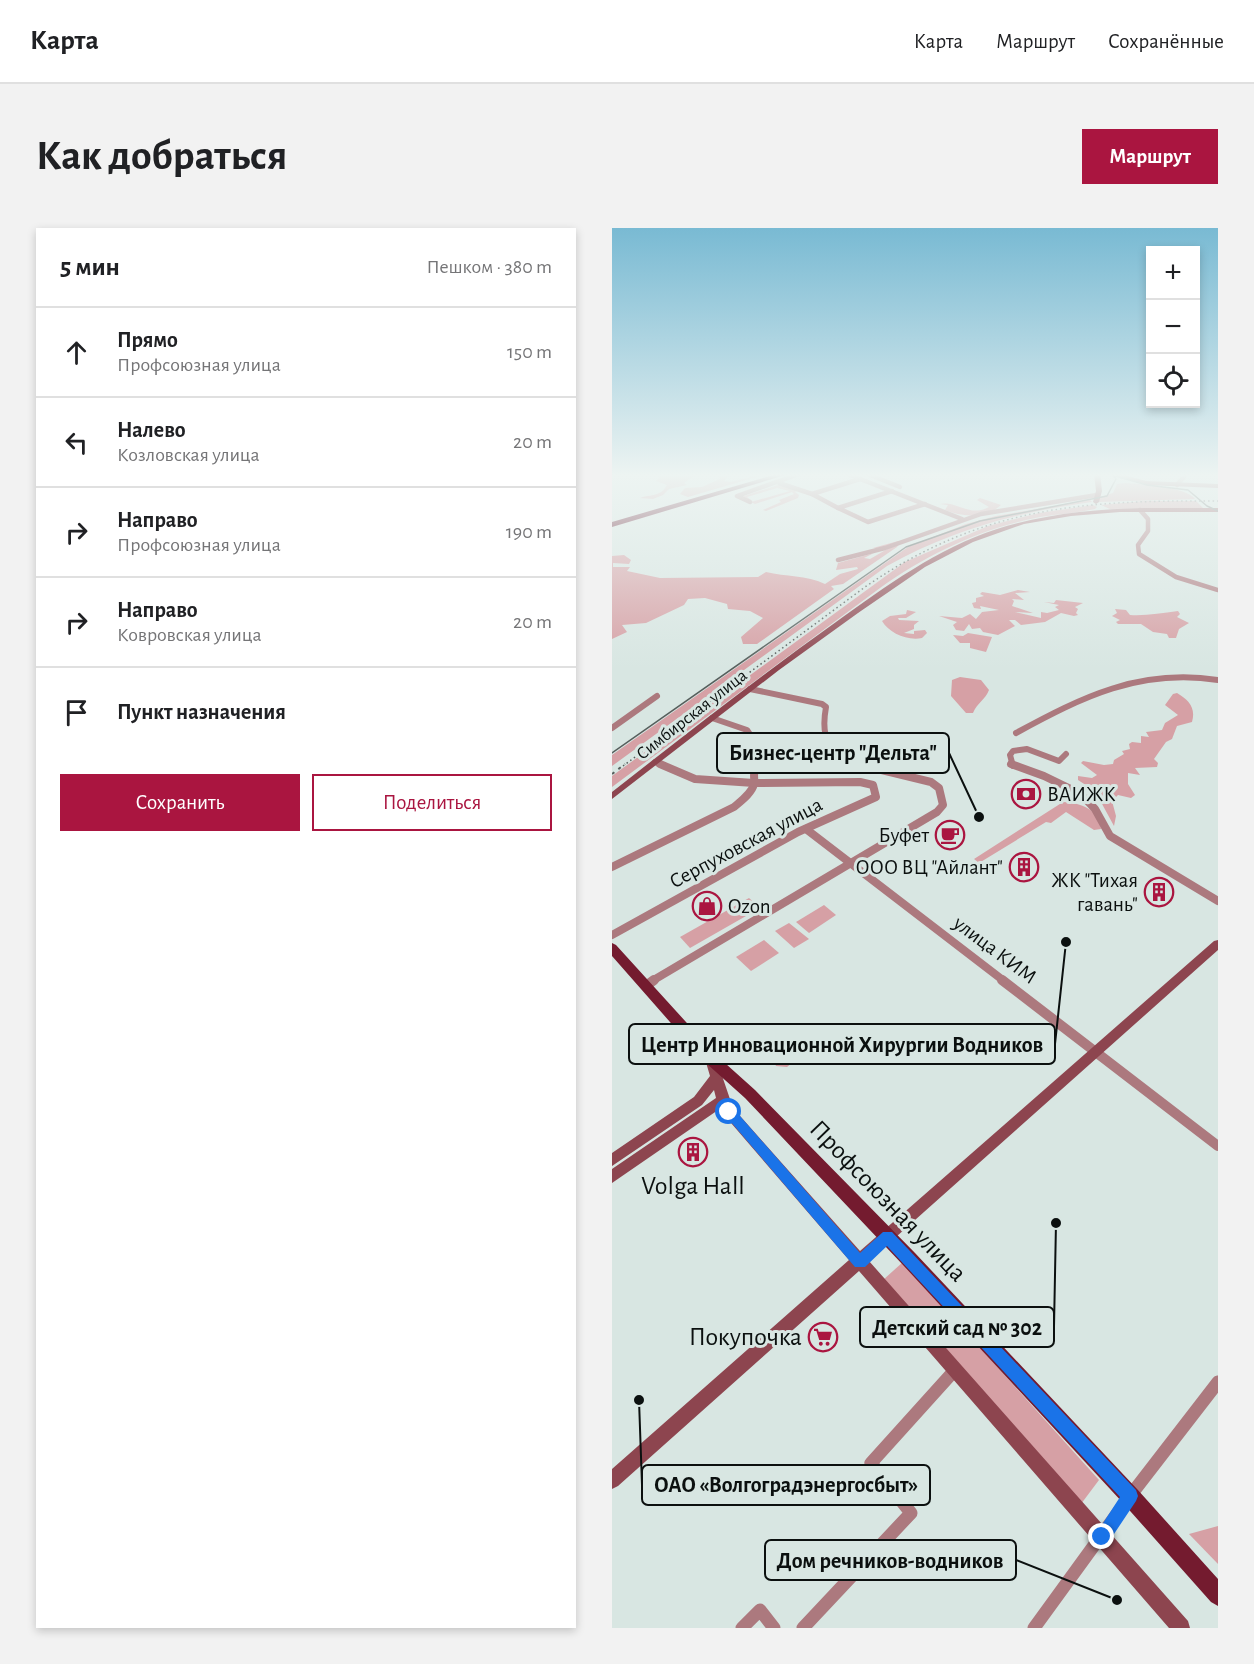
<!DOCTYPE html>
<html lang="ru">
<head>
<meta charset="utf-8">
<style>
	body { margin:0; font-family:"Alegreya Sans",sans-serif; background:#f2f2f2; color:#202124 }
	.controls { position:absolute; right:18px; top:18px; display:grid; overflow:hidden; border-radius:0px; box-shadow:0 3px 9px #0003 }
	.controls button { width:54px; height:54px; display:grid; place-items:center; padding:0; border:0; border-bottom:2px solid #e0e0e0; background:#fff; color:#202124; font:30px sans-serif }
	.stop { position:absolute; width:18px; height:18px; margin:-14px; border:4px solid #1a73e8; border-radius:50%; background:#fff }
	.stop.end { background:#1a73e8; border-color:#fff; box-shadow:0 2px 6px #0008 }
	.list { margin:0; padding:0; list-style:none }
	h2 { display:flex; justify-content:space-between; align-items:center; height:78px; margin:0; padding:0 24px; font-size:26px }
	h2 small { font-size:20px; font-weight:400; color:#757577 }
	.list li { display:grid; grid-template-columns:39px 1fr auto; gap:18px; align-items:center; box-sizing:border-box; height:90px; padding:0 24px; border-top:2px solid #e0e0e0 }
	.list b { display:block; font-size:22px; white-space:nowrap }
	.list p { margin:0; font-size:20px; white-space:nowrap; color:#757577 }
	.list em { font-size:20px; font-style:normal; color:#757577 }
	.actions { display:flex; gap:12px; padding:18px 24px }
	.actions a { flex:1; padding:14px 0; border:2px solid #aa1540; border-radius:0px; text-align:center; font-size:21px; color:#aa1540 }
	.actions .main { background:#aa1540; color:#fff }
	.icon { flex:none; width:33px; height:33px; fill:none; stroke:currentColor; stroke-width:2; stroke-linecap:round; stroke-linejoin:round }
	.map { position:relative; flex:none; width:606px; height:1400px; overflow:hidden; border-radius:0px }
	header { display:flex; align-items:center; gap:36px; box-sizing:border-box; height:84px; padding:0 30px; background:#fff; border-bottom:2px solid #e0e0e0 }
	header strong { font-size:28px }
	nav { display:flex; gap:33px; margin-inline-start:auto; font-size:21px }
	.intro { display:flex; align-items:center; justify-content:space-between; box-sizing:border-box; height:144px; padding:0 36px }
	h1 { margin:0; font-size:42px }
	.button { padding:15px 27px; border-radius:0px; background:#aa1540; color:#fff; font-size:21px; font-weight:700 }
	main { display:flex; gap:36px; padding:0 36px }
	aside { flex:1; background:#fff; border-radius:0px; box-shadow:0 3px 9px #0003 }
	.map>svg:first-child { display:block }
	.green { fill:#d6a0a5 }
	.lines { fill:none; stroke-linecap:round; stroke-linejoin:round }
	.street-far4 { stroke:#ac797e; stroke-width:4.5 }
	.street-far3 { stroke:#ac797e; stroke-width:6 }
	.street-far2 { stroke:#ac797e; stroke-width:8 }
	.street-far1 { stroke:#ac797e; stroke-width:10 }
	.street { stroke:#ac797e; stroke-width:13 }
	.secondary { fill:#8d454f; fill-rule:evenodd }
	.primary { fill:#741b2f; fill-rule:evenodd }
	.highway { fill:#540019; fill-rule:evenodd }
	.tram { stroke:#565e5c; stroke-width:1.5 }
	.rail-far1 { stroke:#565e5c; stroke-width:1.5; stroke-dasharray:1.5 3; stroke-linecap:butt }
	.rail { stroke:#565e5c; stroke-width:2; stroke-dasharray:3 5; stroke-linecap:butt }
	.route { fill:#1a73e8 }
	.labels { text-anchor:middle; dominant-baseline:central; stroke-width:6; stroke-linejoin:round; paint-order:stroke }
	.far-street-label { font-size:18px; fill:#0b100f; stroke:#d8e6e2 }
	.poi-label { font-size:21px; fill:#0b100f; stroke:#d8e6e2; text-anchor:end }
	.street-label { font-size:21px; fill:#0b100f; stroke:#d8e6e2 }
	.near-poi-label { font-size:26px; fill:#0b100f; stroke:#d8e6e2 }
	.near-street-label { font-size:26px; fill:#0b100f; stroke:#d8e6e2 }
	.leader { fill:none; stroke:#0b100f; stroke-width:2 }
	.callout-dot { fill:#0b100f; stroke:#d8e6e2; stroke-width:2 }
	.callout { fill:#d8e6e2; stroke:#0b100f; stroke-width:2 }
	.callout-label { font-size:22px; text-anchor:middle; font-weight:bold; fill:#0b100f }
</style>
</head>
<body>
<header>
<strong>Карта</strong>
<nav><a>Карта</a><a>Маршрут</a><a>Сохранённые</a></nav>
</header>
<div class="intro"><h1>Как добраться</h1><a class="button">Маршрут</a></div>
<main>
<aside>
<h2>5 мин<small>Пешком · 380 m</small></h2>
<ul class="list">
<li><svg class="icon" aria-label="ahead" viewBox="0 0 24 24"><path d="M12 20V5M6 11l6-6 6 6"/></svg><div><b>Прямо</b><p>Профсоюзная улица</p></div><em>150 m</em></li>
<li><svg class="icon" aria-label="left" viewBox="0 0 24 24"><path d="M17 20v-9H6M10 6l-5 5 5 5"/></svg><div><b>Налево</b><p>Козловская улица</p></div><em>20 m</em></li>
<li><svg class="icon" aria-label="right" viewBox="0 0 24 24"><path d="M7 20v-9h11M14 6l5 5-5 5"/></svg><div><b>Направо</b><p>Профсоюзная улица</p></div><em>190 m</em></li>
<li><svg class="icon" aria-label="right" viewBox="0 0 24 24"><path d="M7 20v-9h11M14 6l5 5-5 5"/></svg><div><b>Направо</b><p>Ковровская улица</p></div><em>20 m</em></li>
<li><svg class="icon" aria-label="arrive" viewBox="0 0 24 24"><path d="M6 21V4h12l-3 4 3 4H6"/></svg><div><b>Пункт назначения</b></div></li>
</ul>
<div class="actions"><a class="main">Сохранить</a><a>Поделиться</a></div>
</aside>
<div class="map">
<svg width="606" height="1400" viewBox="0 0 606 1400">
	<rect width="100%" height="100%" fill="#d8e6e2"/>
	<g class="green">
		<polygon points="107,245 119,245 112,253 118,254 158,245 76,269 68,266 73,260 90,259 108,251"/>
		<path d="M49 248H81L72 255 75 257 57 261 51 267 41 271 28 270C39 266 49 269 55 257L44 253Z"/>
		<path d="M513 255C529 256 575 259 583 271L486 274 485 270 501 265 505 256Z"/>
		<polygon points="169,256 185,263 183,264 187,267 186,270 154,283 151,282 169,274 167,272 182,266 180,264 143,276 139,274 178,263 165,260 135,269 139,272 136,273 129,269"/>
		<path d="M368 270 389 277C374 291 350 289 333 282L336 277 328 276C345 272 357 290 377 279L365 272Z"/>
		<path d="M478 272 480 274C406 284 340 302 275 338L0 538V527L296 319 354 296 384 288Z"/>
		<polygon points="532,273 584,273 591,280 498,281 489,277"/>
		<path d="M481 277 485 279 483 281C465 285 446 286 428 289 370 300 315 326 268 360L0 559V548L293 334 376 298 427 285Z"/>
		<path d="M286 313 288 315 285 319 231 356 219 358 222 361 145 416H131L129 409 151 390 138 383 116 381 115 376 93 370 76 371 72 377 34 395 10 397 15 404 0 411V328L12 327 19 332 17 336 1 335V339H18L15 343 48 350 146 349 154 344C174 349 194 347 213 356L228 346 246 341 245 339 224 342 226 335 262 325 252 330 258 331 277 320H261Z"/>
		<polygon points="406,362 418,364 403,365 412,372 400,371 402,373 400,378 421,385 403,384 429,390 429,384 435,385 447,382 443,379 447,377 432,374 442,375 444,372 471,375 463,379 466,381 464,385 466,387 462,388 449,385 433,394 409,397 403,392 397,392 403,398 386,407 371,404 368,400 360,401 357,396 352,403 344,402 341,397 345,394 327,388 350,390 358,386 364,391 370,384 387,382 368,378 369,381 362,380 360,375 364,374 364,370 372,368 368,366 370,364 388,367"/>
		<path d="M503 381 514 382 518 387C534 388 549 385 566 383L568 386 565 389 577 395 567 401 564 410H557L555 406 541 404 529 396H506L504 394 508 392 500 388 505 385Z"/>
		<path d="M295 382 304 384 294 390H286L287 392 307 393 302 397V401L292 405 302 406V403L313 402 315 405 310 410C295 413 277 405 270 393L278 388 294 386Z"/>
		<polygon points="356,405 380,409 374,424 358,420 358,415 348,415 341,407 351,408"/>
		<path d="M348 449 369 452 377 462C373 472 365 475 361 485H354L339 468 340 452Z"/>
		<path d="M565 465C577 472 584 480 580 494L565 498 560 511 554 514 542 531 546 535 545 539 523 540 528 547 516 545V556L523 567 519 570 506 567 500 573 504 588 502 598 483 563 466 552V548L480 550 485 547 469 535 471 533 492 537 501 536 502 532 512 526 510 523 518 521 517 516 520 514 529 515V508L537 509 534 504 550 502 553 495 566 487 553 477 561 466Z"/>
		<path d="M451 574C469 575 487 581 489 601L482 602 454 584 439 595 434 594 367 635 362 631Z"/>
		<polygon points="137,670 148,680 78,720 68,709"/>
		<polygon points="212,677 224,687 197,705 184,694"/>
		<polygon points="177,695 197,711 182,720 163,703"/>
		<polygon points="152,712 167,725 139,743 124,729"/>
		<polygon points="166,813 183,828 181,834 175,839 164,838 160,829 153,825 154,817"/>
		<polygon points="291,1034 487,1252 469,1276 271,1052"/>
		<polygon points="606,1298 606,1336 577,1306"/>
	</g>
	<g class="lines">
		<g class="street-far4">
			<polyline points="233,245 350,291"/>
			<polyline points="253,245 288,259"/>
			<polyline points="167,255 200,266"/>
			<polyline points="565,257 575,245"/>
			<polyline points="280,263 226,280 256,294 313,276"/>
			<polyline points="138,274 125,268 190,245"/>
			<polyline points="226,280 200,266 248,251"/>
			<polyline points="528,282 536,291 536,303 526,317 527,326 564,349 606,362"/>
			<polyline points="226,332 273,320 369,286 485,267"/>
		</g>
		<g class="street-far3">
			<path d="M138 461 210 476 214 479C208 512 217 527 250 538"/>
			<polyline points="100,490 135,502 153,529 144,538"/>
			<polyline points="0,500 45,468"/>
			<path d="M404 505C470 469 528 440 606 452"/>
			<polyline points="43,534 52,538"/>
			<polyline points="401,538 398,527 401,523 415,521 447,533 454,526"/>
		</g>
		<g class="street-far2">
			<polyline points="399,536 432,548 469,566 483,581 498,608 606,673"/>
			<polyline points="194,601 392,753"/>
			<path d="M0 639 122 579C129 573 140 565 142 556 143 548 140 544 145 536"/>
			<polyline points="0,707 186,604 264,569 261,557 248,554 142,555 83,551 48,536"/>
			<polyline points="40,753 325,584 331,577 327,560 319,554 245,536"/>
		</g>
		<g class="street-far1">
			<polyline points="390,752 606,918"/>
			<polyline points="34,758 42,752"/>
		</g>
		<g class="street">
			<polyline points="130,1400 148,1382 162,1400"/>
			<polyline points="191,1400 299,1285 259,1235 342,1143"/>
			<polyline points="422,1400 518,1268 606,1154"/>
		</g>
		<g class="secondary">
			<polygon points="482,245 488,245 490,263 487,274 484,276 481,274 484,263"/>
			<polygon points="496,245 505,245 534,253 606,256 606,260 534,257"/>
			<path d="M532 280H606V284H508L459 288 412 296 361 314 313 339 246 385 167 442 0 571V564C74 506 148 448 224 394 274 358 326 320 385 301 433 286 482 281 532 280Z"/>
			<polygon points="606,712 606,722 257,1033 576,1393 578,1400 557,1400 247,1043 6,1258 0,1261 0,1241 237,1032 113,888 109,880 0,955 0,941 104,870 102,862 90,877 0,938 0,925 82,869 98,848 93,831 95,827 99,826 103,827 121,880 248,1023 602,713"/>
		</g>
		<polygon class="primary" points="0,715 4,717 104,827 143,862 303,1025 525,1261 606,1351 606,1378 599,1374 511,1275 291,1037 133,870 94,835 0,728"/>
		<polygon class="highway" points="168,245 180,245 0,299 0,294"/>
		<g class="tram">
			<polyline points="496,246 535,257 576,262 595,278 606,283"/>
			<polyline points="0,525 294,319 368,293 495,268 504,251 501,247"/>
		</g>
		<path class="rail-far1" d="M11 538 253 359C369 279 469 272 606 273"/>
		<polyline class="rail" points="0,546 13,536"/>
	</g>
	<linearGradient id="sky" x2="0" y2="1"><stop stop-color="#79bad3"/><stop offset="0.56" stop-color="#edf4f2"/><stop offset="1" stop-color="#edf4f2" stop-opacity="0"/></linearGradient>
	<rect width="606" height="441" fill="url(#sky)"/>
	<polygon class="route" points="117,879 121,880 248,1025 271,1004 280,1004 524,1262 526,1268 524,1273 496,1315 490,1317 484,1315 482,1309 508,1269 275,1018 253,1039 243,1039 113,887 113,880"/>
	<defs>
		<g id="bank-ring" transform="scale(1.5)"><circle r="9.5" fill="#d8e6e2" stroke="#aa1540" stroke-width="1.5"/><path d="M-6-4H6V4H-6ZM0-2.3a2.3 2.3 0 1 0 0 4.6a2.3 2.3 0 1 0 0-4.6Z" fill="#aa1540"/></g>
		<g id="cafe-ring" transform="scale(1.5)"><circle r="9.5" fill="#d8e6e2" stroke="#aa1540" stroke-width="1.5"/><path d="M-5.5-4.5H6V0H3Q3 3.5 0 3.5H-2.5Q-5.5 3.5-5.5 0ZM3-3.2v2h1.7v-2ZM-6 4.5H4V6H-6Z" fill="#aa1540"/></g>
		<g id="building-ring" transform="scale(1.5)"><circle r="9.5" fill="#d8e6e2" stroke="#aa1540" stroke-width="1.5"/><path d="M-4-6H4V6H1V3H-1V6H-4ZM-2.5-4.3h1.7v1.8h-1.7ZM.8-4.3h1.7v1.8H.8ZM-2.5-1h1.7V.8h-1.7ZM.8-1h1.7V.8H.8Z" fill="#aa1540"/></g>
		<g id="shop-ring" transform="scale(1.5)"><circle r="9.5" fill="#d8e6e2" stroke="#aa1540" stroke-width="1.5"/><path d="M-5-2.5h2.3a2.7 3.5 0 0 1 5.4 0H5L5.5 6h-11ZM-1.5-2.5h3a1.5 2.3 0 0 0-3 0Z" fill="#aa1540"/></g>
		<g id="supermarket-ring" transform="scale(1.5)"><circle r="9.5" fill="#d8e6e2" stroke="#aa1540" stroke-width="1.5"/><path d="M-6-5.5h2.5l.6 2H6L4.5 2H-2.5L-4.4-4H-6ZM-1.5 3.2a1.3 1.3 0 1 0 .1 0ZM3 3.2a1.3 1.3 0 1 0 .1 0Z" fill="#aa1540"/></g>
	</defs>
	<g fill-rule="evenodd">
		<use href="#bank-ring" x="414" y="566"/>
		<use href="#cafe-ring" x="338" y="607"/>
		<use href="#building-ring" x="412" y="639"/>
		<use href="#building-ring" x="547" y="664"/>
		<use href="#shop-ring" x="95" y="678"/>
		<use href="#building-ring" x="81" y="924"/>
		<use href="#supermarket-ring" x="211" y="1109"/>
	</g>
	<g class="labels">
		<g class="far-street-label">
			<text transform="translate(80 487) rotate(-38)">Симбирская улица</text>
		</g>
		<g class="poi-label">
			<text x="435" y="566" text-anchor="start">ВАИЖК</text>
			<text x="317" y="607">Буфет</text>
			<text x="391" y="639">ООО ВЦ "Айлант"</text>
			<text x="526" y="652">ЖК "Тихая<tspan x="526" dy="24">гавань"</tspan></text>
			<text x="116" y="678" text-anchor="start">Ozon</text>
		</g>
		<g class="street-label">
			<text transform="translate(134 615) rotate(-28)">Серпуховская улица</text>
			<text transform="translate(383 722) rotate(37)">улица КИМ</text>
		</g>
		<g class="near-poi-label">
			<text x="81" y="958">Volga Hall</text>
			<text x="190" y="1109" text-anchor="end">Покупочка</text>
		</g>
		<g class="near-street-label">
			<text transform="translate(276 973) rotate(46)">Профсоюзная улица</text>
		</g>
	</g>
	<path class="leader" d="M367 589L337 525M454 714L443 816M444 995L442 1099M27 1172L30 1257M505 1372L404 1332"/>
	<g class="callout-dot">
		<circle cx="367" cy="589" r="6"/>
		<circle cx="454" cy="714" r="6"/>
		<circle cx="444" cy="995" r="6"/>
		<circle cx="27" cy="1172" r="6"/>
		<circle cx="505" cy="1372" r="6"/>
	</g>
	<g class="callout">
		<rect x="105" y="505" width="232" height="40" rx="6"/>
		<rect x="17" y="796" width="426" height="40" rx="6"/>
		<rect x="248" y="1079" width="194" height="40" rx="6"/>
		<rect x="30" y="1237" width="288" height="40" rx="6"/>
		<rect x="153" y="1312" width="251" height="40" rx="6"/>
	</g>
	<g class="callout-label">
		<text x="221" y="532">Бизнес-центр "Дельта"</text>
		<text x="230" y="824">Центр Инновационной Хирургии Водников</text>
		<text x="345" y="1107">Детский сад № 302</text>
		<text x="174" y="1264">ОАО «Волгоградэнергосбыт»</text>
		<text x="278" y="1340">Дом речников-водников</text>
	</g>
</svg>
<div class="controls">
<button>+</button>
<button>−</button>
<button><svg class="icon" aria-label="locate" viewBox="0 0 24 24"><circle cx="12" cy="12" r="6"/><path d="M12 2v4M12 18v4M2 12h4M18 12h4"/></svg></button>
</div>
<div class="stop" style="left:117px;top:884px"></div>
<div class="stop end" style="left:490px;top:1309px"></div>
</div>
</main>
</body>
</html>
